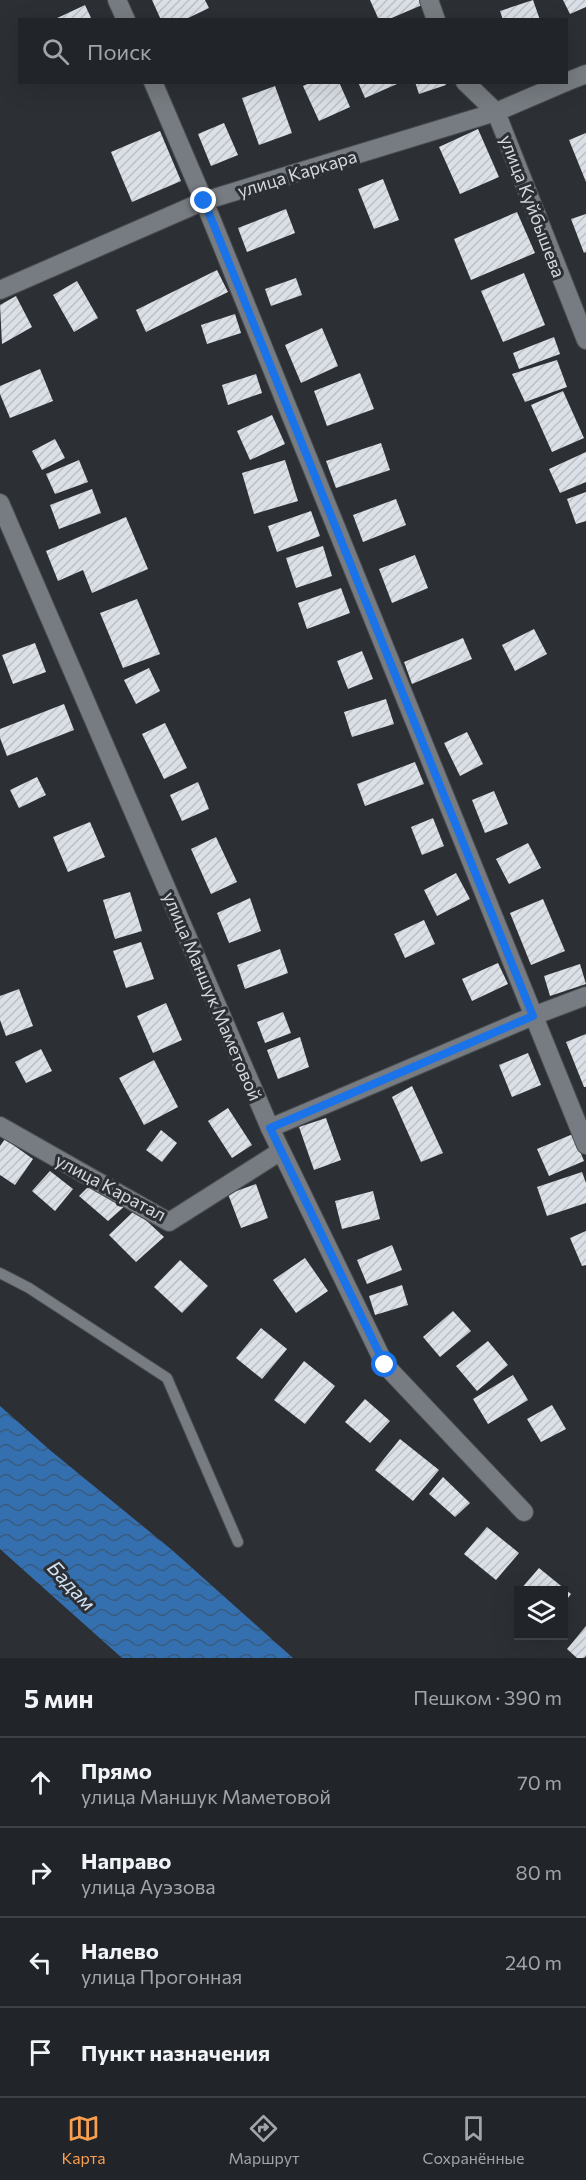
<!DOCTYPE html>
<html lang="ru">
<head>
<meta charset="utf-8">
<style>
	body { margin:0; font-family:Commissioner,sans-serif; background:#2d3034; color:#f1f3f6 }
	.controls { position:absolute; right:18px; bottom:18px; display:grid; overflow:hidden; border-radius:0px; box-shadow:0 6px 24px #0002 }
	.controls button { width:54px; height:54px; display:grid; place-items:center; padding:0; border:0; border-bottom:2px solid #3e4145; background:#212428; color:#f1f3f6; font:30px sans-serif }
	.stop { position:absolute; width:18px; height:18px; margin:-14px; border:4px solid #1a73e8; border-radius:50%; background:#fff }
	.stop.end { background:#1a73e8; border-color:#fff; box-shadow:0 2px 6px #0008 }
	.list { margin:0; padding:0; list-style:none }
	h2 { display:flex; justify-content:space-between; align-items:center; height:78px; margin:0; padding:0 24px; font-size:26px }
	h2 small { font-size:20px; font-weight:400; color:#a2a4a8 }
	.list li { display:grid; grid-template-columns:39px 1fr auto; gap:18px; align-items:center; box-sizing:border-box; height:90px; padding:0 24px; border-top:2px solid #3e4145 }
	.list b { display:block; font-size:22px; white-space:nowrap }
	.list p { margin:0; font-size:20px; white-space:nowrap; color:#a2a4a8 }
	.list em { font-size:20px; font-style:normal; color:#a2a4a8 }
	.icon { flex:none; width:33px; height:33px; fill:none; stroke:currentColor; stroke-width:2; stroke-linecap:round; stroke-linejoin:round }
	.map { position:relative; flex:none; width:586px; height:1658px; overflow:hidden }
	.search { position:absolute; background:#212428; box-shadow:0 6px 24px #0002; left:18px; right:18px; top:18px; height:66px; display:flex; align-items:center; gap:15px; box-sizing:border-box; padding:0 21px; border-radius:0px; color:#a2a4a8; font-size:22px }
	.sheet { height:438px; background:#212428 }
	nav { display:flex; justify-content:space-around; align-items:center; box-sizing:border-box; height:84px; border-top:2px solid #3e4145; background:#212428; font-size:16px; color:#a2a4a8 }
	nav a { display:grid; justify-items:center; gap:3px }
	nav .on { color:#fa9f4f }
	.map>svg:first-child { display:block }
	.water { fill:url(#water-waves) }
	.building { fill:url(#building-hatch) }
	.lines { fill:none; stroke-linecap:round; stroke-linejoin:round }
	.lane-casing { stroke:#4a4e51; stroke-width:12 }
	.street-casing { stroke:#4a4e51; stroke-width:20 }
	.lane { stroke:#777c82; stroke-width:10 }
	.street { stroke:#777c82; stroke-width:18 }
	.route { stroke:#1a73e8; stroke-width:8 }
	.labels { text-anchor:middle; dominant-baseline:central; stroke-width:6; stroke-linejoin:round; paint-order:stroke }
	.street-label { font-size:18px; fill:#d5d8db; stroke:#2c3035 }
	.water-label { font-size:20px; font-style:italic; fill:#d2e2f4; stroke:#2c3035 }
</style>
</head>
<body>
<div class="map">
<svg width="586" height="1658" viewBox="0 0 586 1658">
	<defs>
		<pattern id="water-waves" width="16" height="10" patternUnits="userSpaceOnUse" patternTransform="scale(1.5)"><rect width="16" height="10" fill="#3470b0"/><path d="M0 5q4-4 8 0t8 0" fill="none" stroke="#395b7e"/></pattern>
		<pattern id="building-hatch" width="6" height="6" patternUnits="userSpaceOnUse" patternTransform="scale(1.5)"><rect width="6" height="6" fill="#dbe0e7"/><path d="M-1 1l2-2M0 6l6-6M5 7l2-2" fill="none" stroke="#bcc0c6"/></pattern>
	</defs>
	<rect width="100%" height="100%" fill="#2c3035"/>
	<polygon class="water" points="0,1406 51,1451 172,1550 293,1658 122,1658 0,1549"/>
	<g class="building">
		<polygon points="152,0 205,0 209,8 184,20 161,20"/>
		<polygon points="370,0 420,0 422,5 387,20 379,20"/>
		<polygon points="533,0 540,20 503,20 500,11"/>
		<polygon points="563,0 586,0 586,7 570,14"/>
		<polygon points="85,5 92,20 53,20"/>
		<polygon points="312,82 339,82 350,107 319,121 303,86"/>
		<polygon points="358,82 396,82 397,84 365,98"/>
		<polygon points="415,82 445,82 446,85 419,94"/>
		<polygon points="275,86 292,133 259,145 242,98"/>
		<polygon points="224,123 238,155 211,166 198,134"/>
		<polygon points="478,129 499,177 460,194 439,147"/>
		<polygon points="160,131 181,181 132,202 111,152"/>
		<polygon points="586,133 586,182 569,140"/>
		<polygon points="383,179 399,220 374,229 358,189"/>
		<polygon points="286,209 295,233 247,252 238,228"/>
		<polygon points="517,212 535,253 471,280 454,239"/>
		<polygon points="586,214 586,252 584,253 571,219"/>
		<polygon points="217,270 228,292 146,332 136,310"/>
		<polygon points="524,273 545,325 503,342 481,291"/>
		<polygon points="296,278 302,295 271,306 265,289"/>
		<polygon points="77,281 98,318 74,332 53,295"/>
		<polygon points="16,296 32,327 2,344 0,305"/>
		<polygon points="235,314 241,333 207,344 201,325"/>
		<polygon points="322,328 338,366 301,383 285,345"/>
		<polygon points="554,337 560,354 519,369 513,353"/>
		<polygon points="557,360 567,387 525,402 512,374"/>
		<polygon points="40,369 53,401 10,418 0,394 0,386"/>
		<polygon points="360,373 374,409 327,426 314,391"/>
		<polygon points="256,374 262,393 228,405 222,385"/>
		<polygon points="563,391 584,438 552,452 531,405"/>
		<polygon points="272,415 285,444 250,460 237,431"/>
		<polygon points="55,439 65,458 42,470 32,451"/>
		<polygon points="381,443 390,470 336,488 326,461"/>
		<polygon points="586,452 586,482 560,493 549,469"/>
		<polygon points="79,460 88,482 55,494 46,474"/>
		<polygon points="285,460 298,501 254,514 242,473"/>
		<polygon points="92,489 101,513 59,529 50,505"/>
		<polygon points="586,492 586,521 576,524 567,499"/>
		<polygon points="396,499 406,525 363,542 353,515"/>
		<polygon points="311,511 320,536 277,552 268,526"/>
		<polygon points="126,517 148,569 92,593 83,570 58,581 46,551"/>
		<polygon points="323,546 332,576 296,588 286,558"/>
		<polygon points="415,555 428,588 392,603 379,569"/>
		<polygon points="341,588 350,613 307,629 298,603"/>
		<polygon points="137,599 160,654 123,668 100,613"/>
		<polygon points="534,629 547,654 515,671 502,645"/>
		<polygon points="463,638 472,659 412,684 404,662"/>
		<polygon points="35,643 46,672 13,684 2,655"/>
		<polygon points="362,651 373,679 348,689 337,661"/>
		<polygon points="149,668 160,691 136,704 124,680"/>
		<polygon points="386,699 394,724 352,737 344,712"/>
		<polygon points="64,704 74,730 7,756 0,738 0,729"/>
		<polygon points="165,723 187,768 164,779 142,734"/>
		<polygon points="467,732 483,764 460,776 444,743"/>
		<polygon points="415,762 424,784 365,806 357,784"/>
		<polygon points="37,777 46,795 19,808 10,790"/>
		<polygon points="198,782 209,809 182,821 170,795"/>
		<polygon points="494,791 508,824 485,833 472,800"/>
		<polygon points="433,818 444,846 422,855 411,827"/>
		<polygon points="90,822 105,857 68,872 53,837"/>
		<polygon points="216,837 237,882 211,894 191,849"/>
		<polygon points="528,843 541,868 509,884 496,859"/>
		<polygon points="456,873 470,899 437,916 424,890"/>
		<polygon points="130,892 142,931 115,939 103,900"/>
		<polygon points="250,898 261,931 229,943 217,913"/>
		<polygon points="543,899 565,951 531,965 510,913"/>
		<polygon points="424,920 435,944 405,958 394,934"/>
		<polygon points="141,942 154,979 126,988 113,951"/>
		<polygon points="280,949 288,973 245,989 237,965"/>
		<polygon points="498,963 508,984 472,1001 462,979"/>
		<polygon points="580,964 586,984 550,996 544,976"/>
		<polygon points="19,989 33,1026 6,1036 0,1020 0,996"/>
		<polygon points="166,1003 182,1040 153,1053 137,1016"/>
		<polygon points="283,1012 291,1033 265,1043 257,1022"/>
		<polygon points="586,1034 586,1087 584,1087 566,1042"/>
		<polygon points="300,1037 309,1067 278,1079 267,1050"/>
		<polygon points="41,1049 52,1071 26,1083 15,1062"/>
		<polygon points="528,1053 541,1085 512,1097 499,1065"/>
		<polygon points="154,1060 178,1107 144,1125 119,1078"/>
		<polygon points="412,1086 443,1153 421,1162 392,1097"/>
		<polygon points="228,1108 252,1145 232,1158 208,1121"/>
		<polygon points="326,1118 341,1160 314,1170 299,1127"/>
		<polygon points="161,1130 177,1143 162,1162 146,1150"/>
		<polygon points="573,1134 584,1161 549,1176 537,1149"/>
		<polygon points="5,1139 33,1159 15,1185 0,1175 0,1146"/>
		<polygon points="50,1171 73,1189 55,1211 32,1191"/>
		<polygon points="582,1172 586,1183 586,1203 547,1216 537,1187"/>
		<polygon points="94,1181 126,1205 108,1221 79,1196"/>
		<polygon points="256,1184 268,1218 241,1228 228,1194"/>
		<polygon points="373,1191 380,1219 342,1229 335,1201"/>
		<polygon points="135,1210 164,1237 136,1262 109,1235"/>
		<polygon points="586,1231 586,1265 582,1266 570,1238"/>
		<polygon points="392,1245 402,1270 367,1284 357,1260"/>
		<polygon points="305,1258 328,1291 296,1313 273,1280"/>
		<polygon points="180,1260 208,1286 182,1313 154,1287"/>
		<polygon points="402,1285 408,1305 375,1315 369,1296"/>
		<polygon points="453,1311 471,1331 440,1357 423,1337"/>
		<polygon points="261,1328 287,1349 262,1379 236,1358"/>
		<polygon points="488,1341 508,1365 477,1391 456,1366"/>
		<polygon points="304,1361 335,1386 305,1424 274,1400"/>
		<polygon points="513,1375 528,1400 488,1424 473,1399"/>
		<polygon points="365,1399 390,1421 370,1443 345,1422"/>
		<polygon points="552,1405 566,1429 541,1442 527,1419"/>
		<polygon points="400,1439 439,1470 413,1501 375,1470"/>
		<polygon points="443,1477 470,1503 455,1517 429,1494"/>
		<polygon points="487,1527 519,1553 496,1580 464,1554"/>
		<polygon points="539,1568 571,1594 564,1603 564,1590 520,1590"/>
		<polygon points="586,1626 586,1656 584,1658 577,1658 567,1649"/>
	</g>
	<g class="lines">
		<g class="lane-casing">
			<polyline id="lane" points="0,1273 29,1288 167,1378 238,1542"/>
		</g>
		<g class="street-casing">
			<g id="street">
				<polyline points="117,0 126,20"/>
				<polyline points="429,0 436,20"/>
				<polyline points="153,82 204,201 586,1145"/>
				<polyline points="465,82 496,112 586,340"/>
				<polyline points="566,82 586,74"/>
				<polyline points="0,290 204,201 496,112 566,82"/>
				<polyline points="0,503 270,1128 385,1365 524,1512"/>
				<polyline points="0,1126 169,1222 281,1151"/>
				<polyline points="270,1128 533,1016 586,996"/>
			</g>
		</g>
		<use href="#lane" class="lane"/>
		<use href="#street" class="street"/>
	</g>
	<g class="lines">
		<polyline class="route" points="204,201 533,1016 270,1128 385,1365"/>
	</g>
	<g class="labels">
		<g class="street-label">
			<text transform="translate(297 173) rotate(-17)">улица Каркара</text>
			<text transform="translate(533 206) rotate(69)">улица Куйбышева</text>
			<text transform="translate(213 996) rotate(67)">улица Маншук Маметовой</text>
			<text transform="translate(111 1187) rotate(28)">улица Каратал</text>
		</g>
		<g class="water-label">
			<text transform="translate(72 1585) rotate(47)">Бадам</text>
		</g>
	</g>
</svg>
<div class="controls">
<button><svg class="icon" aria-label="layers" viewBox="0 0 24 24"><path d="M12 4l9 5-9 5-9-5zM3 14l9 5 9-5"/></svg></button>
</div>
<div class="stop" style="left:385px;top:1365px"></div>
<div class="stop end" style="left:204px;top:201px"></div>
<div class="search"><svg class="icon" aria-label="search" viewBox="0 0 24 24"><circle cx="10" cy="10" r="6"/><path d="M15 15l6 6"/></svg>Поиск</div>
</div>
<section class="sheet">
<h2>5 мин<small>Пешком · 390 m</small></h2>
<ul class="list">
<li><svg class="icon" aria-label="ahead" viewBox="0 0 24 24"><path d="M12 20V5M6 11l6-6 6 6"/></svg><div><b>Прямо</b><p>улица Маншук Маметовой</p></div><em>70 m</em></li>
<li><svg class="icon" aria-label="right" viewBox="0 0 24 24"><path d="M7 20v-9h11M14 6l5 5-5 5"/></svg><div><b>Направо</b><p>улица Ауэзова</p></div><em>80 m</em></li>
<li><svg class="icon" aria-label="left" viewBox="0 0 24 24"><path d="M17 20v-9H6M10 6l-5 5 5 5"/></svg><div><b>Налево</b><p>улица Прогонная</p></div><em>240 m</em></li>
<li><svg class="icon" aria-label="arrive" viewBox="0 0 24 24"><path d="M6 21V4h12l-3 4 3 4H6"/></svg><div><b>Пункт назначения</b></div></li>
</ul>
</section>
<nav>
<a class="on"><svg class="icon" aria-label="map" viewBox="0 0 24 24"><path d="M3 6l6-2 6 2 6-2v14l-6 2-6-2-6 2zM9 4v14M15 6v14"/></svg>Карта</a>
<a><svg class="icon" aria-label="directions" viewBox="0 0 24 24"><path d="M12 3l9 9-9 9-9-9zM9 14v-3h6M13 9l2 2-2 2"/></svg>Маршрут</a>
<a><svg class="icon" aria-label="saved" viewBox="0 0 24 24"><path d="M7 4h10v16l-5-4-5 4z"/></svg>Сохранённые</a>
</nav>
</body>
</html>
